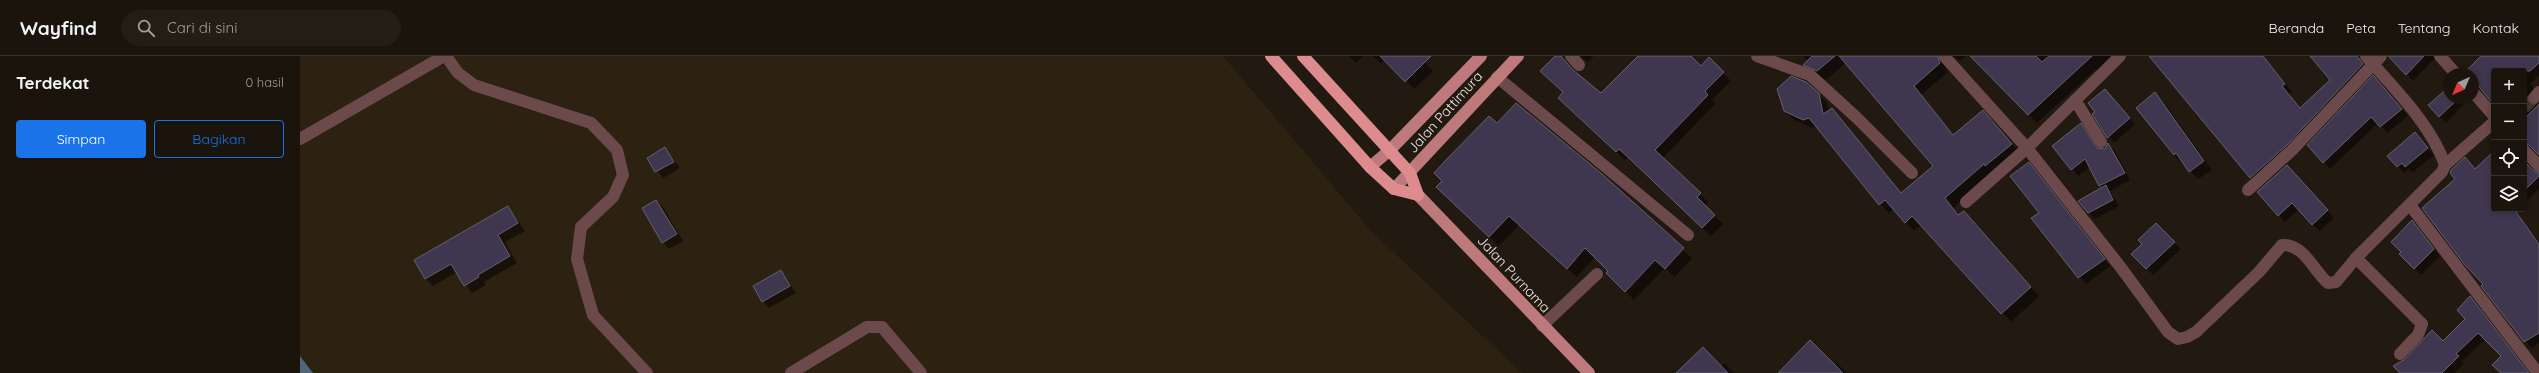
<!DOCTYPE html>
<html lang="id">
<head>
<meta charset="utf-8">
<style>
	body { margin:0; font-family:Quicksand,sans-serif; background:#231d15; color:#f1f3f6 }
	.controls { position:absolute; right:12px; top:12px; display:grid; overflow:hidden; border-radius:4px; box-shadow:0 2px 6px #0003 }
	.controls button { width:36px; height:36px; display:grid; place-items:center; padding:0; border:0; border-bottom:1px solid #38332d; background:#1a140c; color:#f1f3f6; font:20px sans-serif }
	.compass { position:absolute; left:2143px; top:12px; width:36px; height:36px; border-radius:50%; background:#1a140c; box-shadow:0 2px 6px #0003; rotate:224deg }
	.list { margin:0; padding:0; list-style:none }
	h2 { display:flex; justify-content:space-between; align-items:center; height:52px; margin:0; padding:0 16px; font-size:17px }
	h2 small { font-size:13px; font-weight:400; color:#9f9e9d }
	.actions { display:flex; gap:8px; padding:12px 16px }
	.actions a { flex:1; padding:9px 0; border:1px solid #1a73e8; border-radius:4px; text-align:center; font-size:14px; color:#1a73e8 }
	.actions .main { background:#1a73e8; color:#fff }
	.icon { flex:none; width:22px; height:22px; fill:none; stroke:currentColor; stroke-width:2; stroke-linecap:round; stroke-linejoin:round }
	.map { position:relative; flex:none; width:2239px; height:317px; overflow:hidden }
	header { display:flex; align-items:center; gap:24px; box-sizing:border-box; height:56px; padding:0 20px; background:#1a140c; border-bottom:1px solid #38332d }
	header strong { font-size:19px }
	nav { display:flex; gap:22px; margin-inline-start:auto; font-size:14px }
	.search { width:280px; height:36px; background:#231d15; display:flex; align-items:center; gap:10px; box-sizing:border-box; padding:0 14px; border-radius:22px; color:#9f9e9d; font-size:15px }
	main { display:flex }
	aside { flex:1; background:#1a140c }
	.map>svg:first-child { display:block }
	.built { fill:#2d2112 }
	.water { fill:#50657a }
	.shadow { fill:#0007 }
	.building { fill:#3e374f; stroke:#64606e }
	.lines { fill:none; stroke-linecap:round; stroke-linejoin:round }
	.minor-tunnel { stroke:#40392f; stroke-width:12; stroke-dasharray:12 6; stroke-linecap:butt }
	.minor { stroke:#6c4a4c; stroke-width:12 }
	.major { stroke:#bd797c; stroke-width:12 }
	.highway { stroke:#de8b8f; stroke-width:12 }
	.labels { text-anchor:middle; dominant-baseline:central; stroke-width:3; stroke-linejoin:round; paint-order:stroke }
	.street-label { font-size:14px; fill:#ede7e0; stroke:#221a10 }
</style>
</head>
<body>
<header>
<strong>Wayfind</strong>
<div class="search"><svg class="icon" aria-label="search" viewBox="0 0 24 24"><circle cx="10" cy="10" r="6"/><path d="M15 15l6 6"/></svg>Cari di sini</div>
<nav><a>Beranda</a><a>Peta</a><a>Tentang</a><a>Kontak</a></nav>
</header>
<main>
<aside>
<h2>Terdekat<small>0 hasil</small></h2>
<ul class="list">
</ul>
<div class="actions"><a class="main">Simpan</a><a>Bagikan</a></div>
</aside>
<div class="map">
<svg width="2239" height="317" viewBox="0 0 2239 317">
	<rect width="100%" height="100%" fill="#221a10"/>
	<polygon class="built" points="0,0 923,0 1071,175 1222,317 13,317 0,300"/>
	<polygon class="water" points="0,300 13,317 0,317"/>
	<g class="shadow">
		<polygon points="1049,0 1063,0 1056,7"/>
		<polygon points="1073,0 1128,0 1123,5 1133,15 1114,33 1085,3 1081,8"/>
		<polygon points="1256,0 1263,1 1279,20 1301,39 1339,0 1389,0 1401,11 1409,3 1431,25 1412,44 1416,47 1363,102 1408,146 1405,150 1423,168 1411,180 1328,101 1325,104 1268,50"/>
		<polygon points="1280,0 1294,0 1288,6"/>
		<polygon points="1503,0 1666,0 1660,5 1655,1 1648,3 1645,11 1648,16 1621,39 1654,79 1691,64 1720,97 1693,116 1653,152 1659,159 1672,165 1739,240 1711,266 1621,169 1614,175 1594,153 1589,157 1580,148 1517,70 1513,72 1494,64 1485,55 1518,38 1527,47 1529,55 1531,53 1540,62 1602,138 1634,110 1546,7 1526,24 1513,17 1504,9 1508,6"/>
		<polygon points="1671,0 1814,0 1799,16 1796,13 1737,67"/>
		<polygon points="1850,0 1962,0 1992,36 1989,38 2001,52 2032,24 2011,0 2057,0 2070,16 1958,129"/>
		<polygon points="2089,0 2137,0 2113,25"/>
		<polygon points="2183,0 2236,0 2239,3 2239,19 2230,28 2239,37 2233,47 2234,50 2239,48 2239,98 2233,93 2225,95 2224,106 2234,116 2239,117 2239,133 2224,147 2224,67 2226,65 2224,63 2224,15 2194,15 2194,47 2180,34 2173,38 2173,18 2164,18"/>
		<polygon points="2079,27 2108,60 2087,77 2078,67 2030,113 2024,106"/>
		<polygon points="2149,32 2149,42 2169,42 2146,67 2129,49"/>
		<polygon points="1855,37 1864,46 1912,114 1898,123 1874,99 1837,52"/>
		<polygon points="1810,40 1835,68 1814,87 1794,58"/>
		<polygon points="1197,69 1301,118 1392,202 1375,221 1365,212 1334,244 1307,217 1310,215 1295,201 1277,221 1219,169 1199,190 1147,140"/>
		<polygon points="1781,69 1799,93 1805,94 1808,89 1815,95 1830,124 1810,135 1819,150 1795,163 1779,145 1803,132 1790,111 1778,120 1753,90"/>
		<polygon points="2121,84 2134,99 2113,116 2109,113 2104,117 2089,100"/>
		<polygon points="365,92 380,112 363,122 348,102"/>
		<polygon points="2194,97 2194,153 2218,153 2216,155 2239,186 2239,287 2231,292 2184,228"/>
		<polygon points="1735,114 1810,210 1786,228 1733,162 1740,157"/>
		<polygon points="1993,117 2034,162 2019,175 1999,153 1985,166 1958,136"/>
		<polygon points="356,145 363,151 383,185 369,193 363,187 343,153"/>
		<polygon points="208,151 225,175 205,186 217,207 184,226 186,229 172,237 157,216 133,230 126,223"/>
		<polygon points="2112,166 2140,200 2121,219 2100,198"/>
		<polygon points="1856,168 1881,193 1853,219 1833,198 1843,188"/>
		<polygon points="480,215 496,237 469,252 463,245"/>
		<polygon points="2170,242 2229,317 2202,317 2203,300 2186,283 2162,305 2164,307 2155,317 2101,317 2143,286 2167,263"/>
		<polygon points="1424,307 1434,317 1390,317 1421,310"/>
		<polygon points="1537,307 1547,317 1479,317 1534,309"/>
	</g>
	<g class="building">
		<polygon points="1080,0 1131,0 1105,26"/>
		<polygon points="1255,0 1261,0 1273,14 1301,37 1338,0 1391,0 1401,10 1409,1 1424,16 1405,35 1408,39 1355,94 1401,137 1397,141 1415,159 1402,172 1331,104 1319,93 1316,96 1258,42 1263,36 1240,15"/>
		<polygon points="1512,0 1535,0 1517,15 1503,9"/>
		<polygon points="1539,0 1637,0 1640,7 1614,30 1653,79 1683,54 1712,88 1685,110 1684,108 1645,142 1658,159 1664,155 1731,231 1701,258 1612,160 1605,167 1585,144 1579,149 1509,62 1503,64 1484,55 1477,33 1491,20 1506,26 1519,37 1523,58 1532,52 1601,137 1633,110"/>
		<polygon points="1670,0 1736,0 1742,6 1749,0 1792,0 1728,59"/>
		<polygon points="1849,0 1963,0 1985,28 1982,30 2000,52 2030,24 2010,0 2057,0 2063,8 1986,90 1950,122"/>
		<polygon points="2088,0 2124,0 2106,19"/>
		<polygon points="2181,0 2239,0 2239,7 2230,15 2194,15 2194,49 2179,31 2173,28 2173,18 2163,18"/>
		<polygon points="2073,19 2102,53 2080,71 2071,61 2023,107 2007,89"/>
		<polygon points="2149,31 2149,42 2159,42 2139,61 2128,49"/>
		<polygon points="1805,33 1830,62 1807,82 1792,58 1795,56 1788,47"/>
		<polygon points="1855,36 1904,105 1889,116 1876,97 1874,99 1836,52"/>
		<polygon points="1216,47 1302,118 1384,192 1365,213 1355,204 1325,236 1306,217 1308,215 1285,192 1267,213 1209,160 1189,181 1136,131 1142,125 1134,117 1146,104 1189,60 1197,67"/>
		<polygon points="2239,48 2239,99 2229,89 2224,87 2224,63"/>
		<polygon points="1781,67 1797,92 1805,93 1808,87 1825,117 1799,130 1785,103 1771,114 1752,90"/>
		<polygon points="2115,76 2128,92 2105,111 2102,107 2097,111 2087,100"/>
		<polygon points="365,91 374,106 355,116 347,102"/>
		<polygon points="2194,95 2194,153 2214,153 2239,188 2239,277 2224,286 2181,230 2183,228 2165,209 2122,152 2155,123 2150,117 2151,114 2165,101 2175,113"/>
		<polygon points="2224,105 2234,115 2239,117 2239,120 2224,135"/>
		<polygon points="1729,106 1805,203 1778,222 1731,162 1739,157 1710,120"/>
		<polygon points="1987,109 2028,154 2012,169 1992,147 1978,160 1957,136"/>
		<polygon points="1806,129 1813,144 1788,157 1778,145"/>
		<polygon points="356,144 377,178 362,187 342,152"/>
		<polygon points="208,150 218,167 198,179 210,200 178,219 179,221 164,230 151,208 125,223 114,204"/>
		<polygon points="2112,164 2134,193 2114,213 2099,198 2101,196 2091,186"/>
		<polygon points="1856,167 1875,186 1846,213 1831,198 1842,188 1838,184"/>
		<polygon points="481,214 490,230 462,246 453,230"/>
		<polygon points="2170,240 2229,317 2201,317 2192,309 2201,300 2178,277 2156,298 2159,300 2142,317 2100,317 2093,310 2105,303 2132,274 2143,285 2165,263 2157,254"/>
		<polygon points="1510,284 1543,317 1478,317"/>
		<polygon points="1403,291 1428,317 1376,317"/>
	</g>
	<g class="lines">
		<polyline class="minor-tunnel" points="2224,52 2234,42"/>
		<g class="minor">
			<polyline points="146,0 158,17 174,29 291,67 317,94 323,119 313,141 281,171 277,203 293,259 347,317"/>
			<polyline points="1271,0 1279,9"/>
			<polyline points="1457,0 1510,19 1557,62 1612,117"/>
			<path d="M1644 0 1727 92 1822 213 1868 276 1878 283 1887 281 1896 276 1959 216 1982 189C2004 188 2013 214 2028 227L2036 226 2056 202 2142 116 2145 109C2131 68 2094 33 2066 0"/>
			<polyline points="2140,0 2156,18"/>
			<polyline points="1197,21 1388,179"/>
			<polyline points="2173,36 2194,60"/>
			<polyline points="2234,42 2239,36"/>
			<polyline points="1775,44 1801,86"/>
			<polyline points="0,83 144,0"/>
			<polyline points="2224,94 2239,110"/>
			<polyline points="2145,109 2194,66"/>
			<polyline points="1948,134 1991,95 2081,0"/>
			<polyline points="1666,146 1727,92 1820,0"/>
			<polyline points="2110,149 2238,317"/>
			<polyline points="2056,202 2122,268 2118,279 2100,298"/>
			<polyline points="1242,270 1297,218"/>
			<polyline points="491,317 567,271 582,271 621,317"/>
		</g>
		<g class="major">
			<polyline points="1070,111 1090,94 1181,0"/>
			<polyline points="1094,133 1218,0"/>
			<polyline points="1118,139 1289,317"/>
		</g>
		<g class="highway">
			<polyline points="971,0 1070,111 1094,133 1118,139"/>
			<polyline points="1003,0 1110,117 1118,139"/>
		</g>
	</g>
	<g class="labels">
		<g class="street-label">
			<text transform="translate(1145 56) rotate(-48)">Jalan Pattimura</text>
			<text transform="translate(1214 218) rotate(47)">Jalan Purnama</text>
		</g>
	</g>
</svg>
<div class="controls">
<button>+</button>
<button>−</button>
<button><svg class="icon" aria-label="locate" viewBox="0 0 24 24"><circle cx="12" cy="12" r="6"/><path d="M12 2v4M12 18v4M2 12h4M18 12h4"/></svg></button>
<button><svg class="icon" aria-label="layers" viewBox="0 0 24 24"><path d="M12 4l9 5-9 5-9-5zM3 14l9 5 9-5"/></svg></button>
</div>
<svg class="compass" viewBox="-18 -18 36 36"><path d="M0-13l5 13h-10z" fill="#e53935"/><path d="M0 13l5-13h-10z" fill="#9f9e9d"/></svg>
</div>
</main>
</body>
</html>
